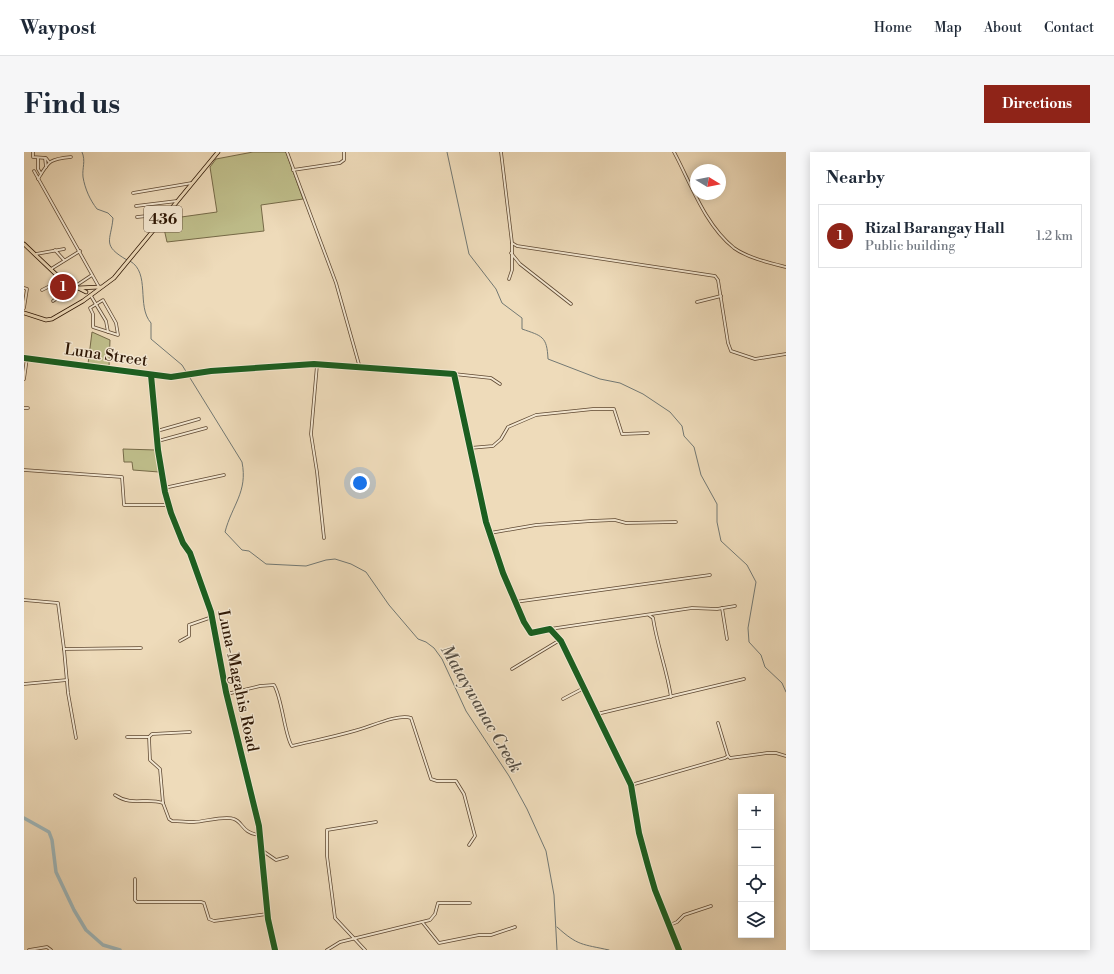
<!DOCTYPE html>
<html lang="en">
<head>
<meta charset="utf-8">
<style>
	body { margin:0; font-family:"Libre Bodoni",serif; background:#f6f6f7; color:#1f2937 }
	.controls { position:absolute; right:12px; bottom:12px; display:grid; overflow:hidden; border-radius:0px; box-shadow:0 2px 10px #0003 }
	.controls button { width:36px; height:36px; display:grid; place-items:center; padding:0; border:0; border-bottom:1px solid #e0e1e3; background:#fff; color:#1f2937; font:20px sans-serif }
	.compass { position:absolute; left:666px; top:12px; width:36px; height:36px; border-radius:50%; background:#fff; box-shadow:0 2px 10px #0003; rotate:100deg }
	.you { position:absolute; left:336px; top:331px; width:14px; height:14px; margin:-10px; border:3px solid #fff; border-radius:50%; background:#1a73e8; box-shadow:0 0 0 6px #1a73e833 }
	.badge { display:grid; place-items:center; width:26px; height:26px; border-radius:50%; background:#8f2418; color:#fff; font-size:13px; font-weight:700 }
	.pin { position:absolute; translate:-50% -50%; border:2px solid #fff; box-shadow:0 1px 4px #0006 }
	.list { margin:0; padding:0; list-style:none }
	h2 { display:flex; justify-content:space-between; align-items:center; height:52px; margin:0; padding:0 16px; font-size:17px }
	h2 small { font-size:13px; font-weight:400; color:#747a83 }
	.list li { display:grid; grid-template-columns:26px 1fr auto; gap:12px; align-items:center; box-sizing:border-box; height:64px; margin:0 8px 8px; padding:0 8px; border:1px solid #e0e1e3; border-radius:0px }
	.list b { display:block; font-size:15px; white-space:nowrap }
	.list p { margin:0; font-size:13px; white-space:nowrap; color:#747a83 }
	.list em { font-size:13px; font-style:normal; color:#747a83 }
	.icon { flex:none; width:22px; height:22px; fill:none; stroke:currentColor; stroke-width:2; stroke-linecap:round; stroke-linejoin:round }
	.map { position:relative; flex:none; width:762px; height:798px; overflow:hidden; border-radius:0px }
	header { display:flex; align-items:center; gap:24px; box-sizing:border-box; height:56px; padding:0 20px; background:#fff; border-bottom:1px solid #e0e1e3 }
	header strong { font-size:19px }
	nav { display:flex; gap:22px; margin-inline-start:auto; font-size:14px }
	.intro { display:flex; align-items:center; justify-content:space-between; box-sizing:border-box; height:96px; padding:0 24px }
	h1 { margin:0; font-size:28px }
	.button { padding:10px 18px; border-radius:0px; background:#8f2418; color:#fff; font-size:14px; font-weight:700 }
	main { display:flex; gap:24px; padding:0 24px }
	aside { flex:1; background:#fff; border-radius:0px; box-shadow:0 2px 10px #0003 }
	.map>svg:first-child { display:block }
	.green { fill:#bfbe8b; stroke:#766a48 }
	.lines { fill:none; stroke-linecap:round; stroke-linejoin:round }
	.stream { stroke:#727873; stroke-width:1 }
	.river { stroke:#9fb8bc; stroke-width:3.5 }
	.minor-casing { stroke:#5e4832; stroke-width:3.5 }
	.major-casing { stroke:#2e1705; stroke-width:4.5 }
	.minor { stroke:#f4e8d2; stroke-width:2 }
	.major { stroke:#eedbba; stroke-width:3 }
	.cycleway-casing { stroke:#f4e8d2; stroke-width:8 }
	.cycleway { stroke:#1b5e20; stroke-width:6 }
	.labels { text-anchor:middle; dominant-baseline:central; stroke-width:3; stroke-linejoin:round; paint-order:stroke }
	.shield { fill:#f4e8d2; stroke:#695642; stroke-width:1 }
	.shield-label { font-size:15px; font-weight:bold; fill:#2e1705 }
	.street-label { font-size:16px; fill:#2e1705; stroke:#f4e8d2 }
	.water-label { font-size:17px; font-style:italic; fill:#564f45; stroke:#f4e8d2 }
</style>
</head>
<body>
<header>
<strong>Waypost</strong>
<nav><a>Home</a><a>Map</a><a>About</a><a>Contact</a></nav>
</header>
<div class="intro"><h1>Find us</h1><a class="button">Directions</a></div>
<main>
<div class="map">
<svg width="762" height="798" viewBox="0 0 762 798">
	<rect width="100%" height="100%" fill="#eedbba"/>
	<filter id="stains"><feTurbulence type="fractalNoise" baseFrequency=".005" numOctaves="4"/><feColorMatrix values="0 0 0 0 .2 0 0 0 0 .09 0 0 0 0 .02 0 0 0 .5 -.17"/></filter>
	<radialGradient id="worn" r=".72"><stop offset=".6" stop-color="#630" stop-opacity="0"/><stop offset="1" stop-color="#630" stop-opacity=".3"/></radialGradient>
	<g class="green">
		<polygon points="229,0 262,0 279,47 237,53 240,79 143,90 139,72 143,67 193,60 186,15 192,7"/>
		<polygon points="68,180 86,188 85,215 64,212"/>
		<polygon points="99,297 132,298 135,320 109,318 108,310 100,310"/>
	</g>
	<g class="lines">
		<g class="stream">
			<path d="M58 0C62 9 58 16 59 25 61 37 66 48 73 57L84 61 89 66C87 89 77 93 103 108"/>
			<path d="M423 0 445 102 472 137 478 151 498 166V177C518 184 523 184 524 207L576 227 596 231 619 242 646 260 658 274 660 284 670 295 677 323 693 352V370L697 389 723 413 732 430 724 476 725 490 737 503 741 515 758 531 762 540"/>
			<path d="M106 109C127 121 112 154 127 171V187L158 213 218 310C224 340 208 353 201 380L218 398 225 399 242 412 282 414 302 408 311 407 327 412 342 420 365 453 394 487 402 490 410 496 418 507 442 559 485 624 503 657 522 699 530 743 533 798"/>
			<path d="M533 775C554 794 558 792 585 798"/>
		</g>
		<polyline class="river" points="0,666 25,680 28,688 32,720 50,758 62,778 79,793 96,798"/>
		<g class="minor-casing">
			<g id="minor">
				<polyline points="9,0 9,5 22,6 25,10"/>
				<polyline points="263,0 312,131 336,216"/>
				<polyline points="477,0 488,91 493,94 691,124 694,128 704,191 707,199 731,207 762,202"/>
				<path d="M650 0C667 32 681 73 710 96 724 106 746 111 762 115"/>
				<polyline points="14,6 14,17 17,22"/>
				<polyline points="21,6 22,15"/>
				<polyline points="269,18 316,11 320,8 320,0"/>
				<polyline points="10,19 75,135"/>
				<path d="M14 27C25 9 25 7 47 5"/>
				<polyline points="109,41 168,31"/>
				<polyline points="112,54 153,49"/>
				<polyline points="113,65 143,62"/>
				<polyline points="31,98 40,108"/>
				<polyline points="487,101 496,112 547,152"/>
				<polyline points="12,102 40,97"/>
				<polyline points="27,117 56,99"/>
				<polyline points="485,127 488,118 488,91"/>
				<polyline points="0,136 3,137 0,156"/>
				<polyline points="18,138 38,128"/>
				<polyline points="67,144 82,169 84,180"/>
				<polygon points="79,148 92,171 94,183 69,175 69,162 66,156"/>
				<polyline points="29,149 68,123"/>
				<polyline points="673,150 697,144"/>
				<polyline points="0,206 147,225 187,219 290,212 430,222 462,370 479,421 500,470 507,481 526,477 537,489 607,633 615,681 624,714 631,738 655,798"/>
				<polyline points="293,213 287,282 293,320 300,386"/>
				<polyline points="430,222 467,226 476,232"/>
				<polyline points="127,223 134,298 141,340 147,361 159,391 166,401 187,460 202,540 235,674 244,767 251,798"/>
				<polyline points="0,227 3,206"/>
				<polyline points="0,256 4,256"/>
				<polyline points="133,279 175,267"/>
				<polyline points="134,289 182,276"/>
				<polyline points="446,296 469,294 477,287 484,275 512,263 569,257 590,257 598,282 624,281"/>
				<polyline points="0,318 98,325 100,353 144,353"/>
				<polyline points="140,336 200,323"/>
				<polyline points="466,381 512,373 567,369 591,368 602,371 652,370"/>
				<polyline points="0,448 34,451 40,497 117,496"/>
				<polyline points="491,450 686,423"/>
				<polyline points="698,456 703,487"/>
				<path d="M625 463 629 466C633 493 643 518 647 545"/>
				<polyline points="526,477 668,456 693,457 711,454"/>
				<polyline points="156,489 165,484 165,473 188,465"/>
				<polyline points="40,497 44,541 52,586"/>
				<polyline points="488,517 536,488"/>
				<polyline points="0,532 43,528"/>
				<path d="M202 540 207 541 236 534 250 533C258 545 261 586 268 594 289 589 309 585 330 579 344 576 374 561 387 566L407 627 413 629H432L440 642 451 684 445 693"/>
				<polyline points="539,547 560,536"/>
				<polyline points="573,562 720,527"/>
				<polyline points="103,585 125,585 126,608 136,617 139,651"/>
				<polyline points="125,585 128,582 166,580"/>
				<polyline points="704,604 706,606 743,601 752,601 762,604"/>
				<polyline points="607,633 701,606 704,604 703,601 694,571"/>
				<path d="M91 643C109 655 121 645 139 651L145 667 148 669C155 669 162 670 170 670 180 670 201 663 210 667 219 670 218 681 235 683"/>
				<polyline points="236,697 252,708 263,705"/>
				<polyline points="111,727 111,748 113,750 177,750 180,751 185,767 190,769 243,762"/>
				<polyline points="399,771 415,791 455,783 467,783 491,775"/>
				<polyline points="646,773 653,770 660,763 687,754"/>
				<polyline points="5,798 23,795 27,798"/>
				<polyline points="303,798 316,790 406,768 411,762 414,751 446,751"/>
				<polyline points="341,798 311,766 303,704 303,678 352,670"/>
			</g>
		</g>
		<g class="major-casing">
			<g id="major">
				<polyline points="0,92 38,128 62,140"/>
				<polyline points="54,136 76,135"/>
				<polyline points="0,161 22,168 28,167 59,149 90,126 194,0"/>
			</g>
		</g>
		<use href="#minor" class="minor"/>
		<use href="#major" class="major"/>
		<g class="cycleway-casing">
			<g id="cycleway">
				<polyline points="0,206 147,225 187,219 290,212 430,222 462,370 479,421 500,470 507,481 526,477 537,489 607,633 615,681 624,714 631,738 655,798"/>
				<polyline points="127,223 134,298 141,340 147,361 159,391 166,401 187,460 202,540 235,674 244,767 251,798"/>
			</g>
		</g>
		<use href="#cycleway" class="cycleway"/>
	</g>
	<g class="labels">
		<rect class="shield" x="120" y="54" width="38" height="26" rx="3"/>
		<g class="shield-label">
			<text x="139" y="67">436</text>
		</g>
		<g class="street-label">
			<text transform="translate(82 203) rotate(8)">Luna Street</text>
			<text transform="translate(214 529) rotate(78)">Luna-Magahis Road</text>
		</g>
		<g class="water-label">
			<text transform="translate(457 557) rotate(60)">Mataywanac Creek</text>
		</g>
	</g>
	<rect width="100%" height="100%" filter="url(#stains)"/>
	<rect width="100%" height="100%" fill="url(#worn)"/>
</svg>
<div class="controls">
<button>+</button>
<button>−</button>
<button><svg class="icon" aria-label="locate" viewBox="0 0 24 24"><circle cx="12" cy="12" r="6"/><path d="M12 2v4M12 18v4M2 12h4M18 12h4"/></svg></button>
<button><svg class="icon" aria-label="layers" viewBox="0 0 24 24"><path d="M12 4l9 5-9 5-9-5zM3 14l9 5 9-5"/></svg></button>
</div>
<svg class="compass" viewBox="-18 -18 36 36"><path d="M0-13l5 13h-10z" fill="#e53935"/><path d="M0 13l5-13h-10z" fill="#747a83"/></svg>
<div class="you"></div>
<div class="pin badge" style="left:39px;top:135px">1</div>
</div>
<aside>
<h2>Nearby<small></small></h2>
<ul class="list">
<li><span class="badge">1</span><div><b>Rizal Barangay Hall</b><p>Public building</p></div><em>1.2 km</em></li>
</ul>
</aside>
</main>
</body>
</html>
